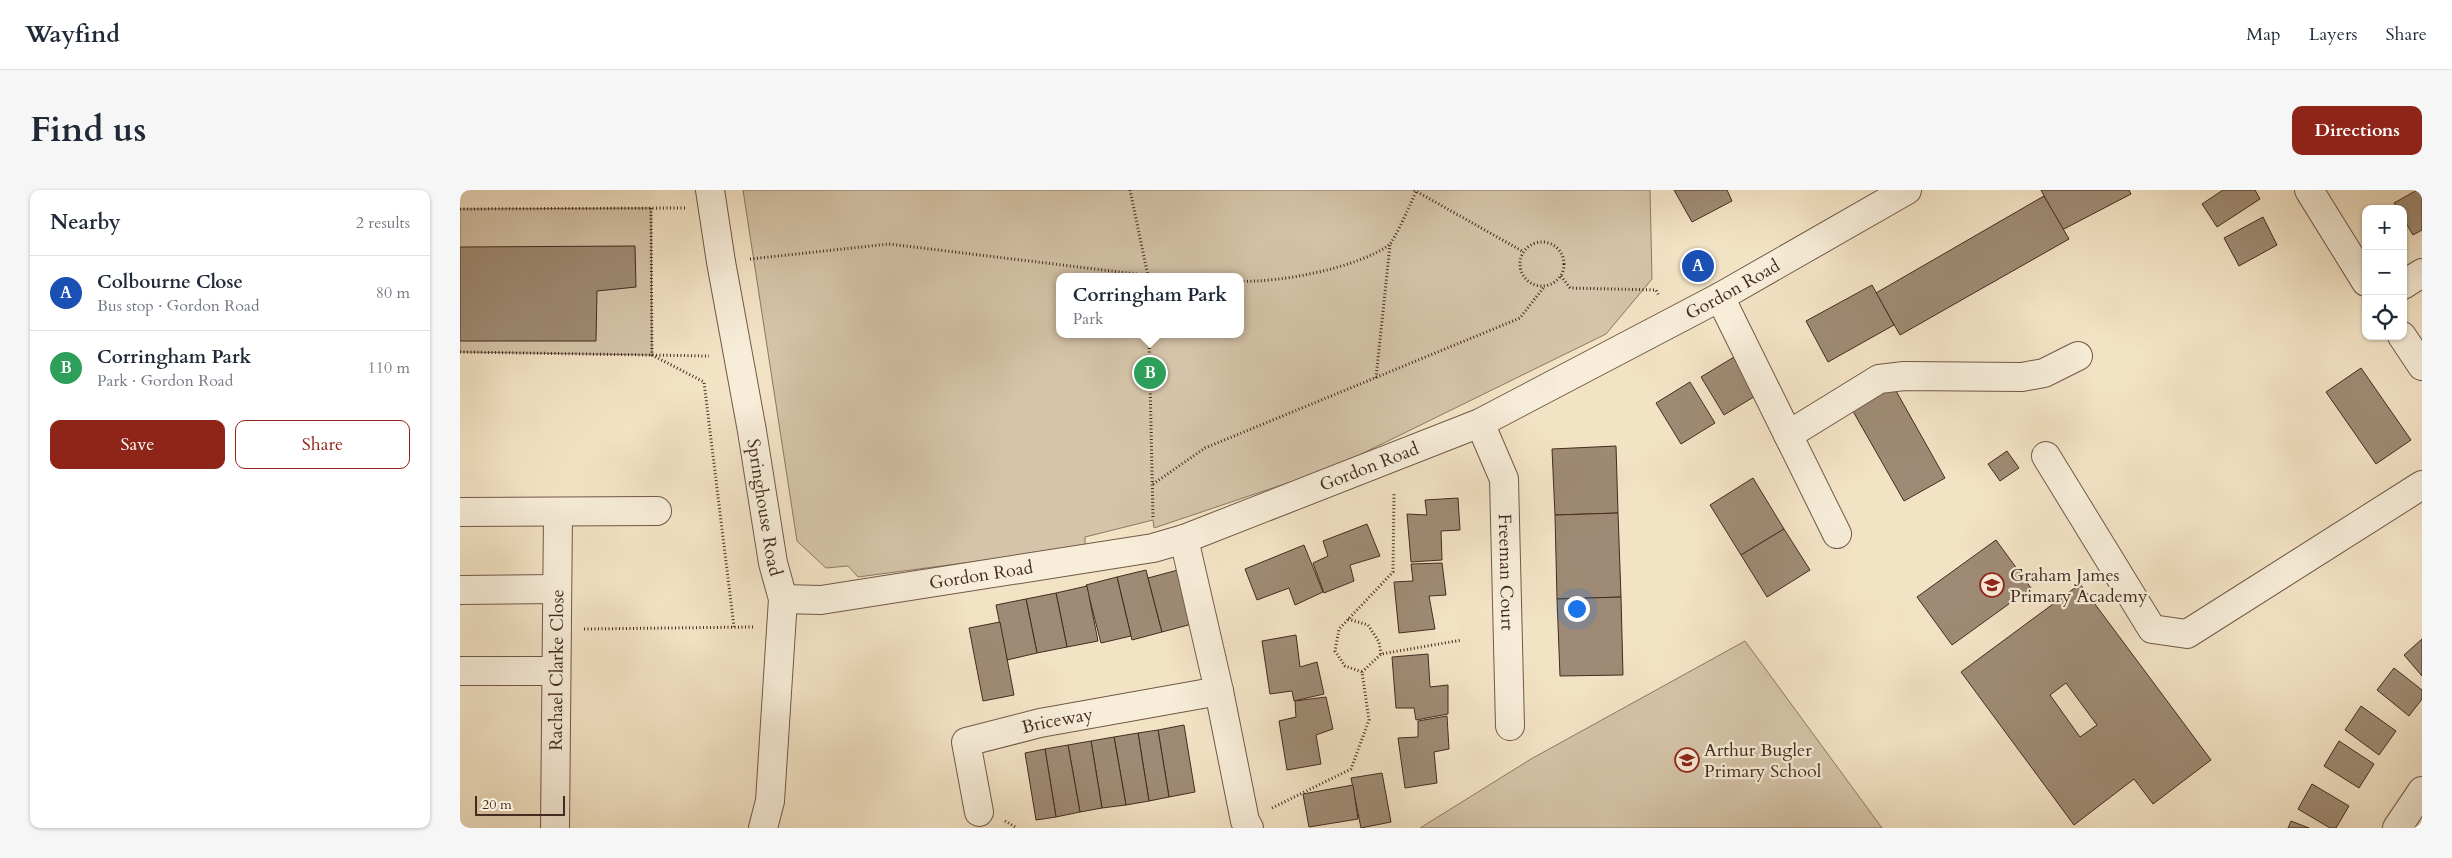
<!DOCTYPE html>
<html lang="en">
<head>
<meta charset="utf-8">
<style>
	body { margin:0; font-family:Cardo,serif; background:#f6f6f7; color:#1f2937 }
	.controls { position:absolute; right:15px; top:15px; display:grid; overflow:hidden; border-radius:10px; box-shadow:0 1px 4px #0004 }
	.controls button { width:45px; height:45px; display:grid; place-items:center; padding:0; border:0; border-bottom:1px solid #e0e1e3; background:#fff; color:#1f2937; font:25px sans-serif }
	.scale { position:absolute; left:15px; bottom:12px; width:90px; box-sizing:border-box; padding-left:5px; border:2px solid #442b1f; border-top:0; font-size:14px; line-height:18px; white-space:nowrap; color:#442b1f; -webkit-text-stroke:4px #f7edd9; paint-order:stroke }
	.you { position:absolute; left:1116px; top:418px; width:18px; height:18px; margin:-12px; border:4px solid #fff; border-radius:50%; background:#1a73e8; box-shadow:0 0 0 8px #1a73e833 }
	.badge { display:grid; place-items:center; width:32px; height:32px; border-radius:50%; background:#8f2418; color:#fff; font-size:16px; font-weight:700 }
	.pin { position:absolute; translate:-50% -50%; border:2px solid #fff; box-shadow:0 1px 5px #0006 }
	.popup { position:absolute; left:596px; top:83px; width:188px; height:65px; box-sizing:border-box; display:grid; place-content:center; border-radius:10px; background:#fff; filter:drop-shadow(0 1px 4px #0005); font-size:16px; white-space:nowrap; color:#747a83 }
	.popup b { font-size:19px; color:#1f2937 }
	.popup::after { content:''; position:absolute; left:50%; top:100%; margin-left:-10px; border:10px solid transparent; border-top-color:#fff }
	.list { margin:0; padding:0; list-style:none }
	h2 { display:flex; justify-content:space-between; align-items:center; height:65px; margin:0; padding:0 20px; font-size:21px }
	h2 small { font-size:16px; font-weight:400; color:#747a83 }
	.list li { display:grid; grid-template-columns:32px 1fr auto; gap:15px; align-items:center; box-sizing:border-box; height:75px; padding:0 20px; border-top:1px solid #e0e1e3 }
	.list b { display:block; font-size:19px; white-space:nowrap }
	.list p { margin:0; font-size:16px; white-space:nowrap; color:#747a83 }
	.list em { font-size:16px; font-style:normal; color:#747a83 }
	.actions { display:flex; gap:10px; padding:15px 20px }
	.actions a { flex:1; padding:11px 0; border:1px solid #8f2418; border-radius:10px; text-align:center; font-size:18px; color:#8f2418 }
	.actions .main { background:#8f2418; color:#fff }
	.icon { flex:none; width:28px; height:28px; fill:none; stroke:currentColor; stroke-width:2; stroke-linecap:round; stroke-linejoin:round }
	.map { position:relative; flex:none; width:1962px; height:638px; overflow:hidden; border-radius:10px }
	header { display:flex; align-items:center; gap:30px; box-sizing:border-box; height:70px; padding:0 25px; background:#fff; border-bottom:1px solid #e0e1e3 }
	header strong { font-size:24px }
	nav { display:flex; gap:28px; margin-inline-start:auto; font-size:18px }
	.intro { display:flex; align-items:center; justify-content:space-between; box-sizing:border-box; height:120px; padding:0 30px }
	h1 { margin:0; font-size:35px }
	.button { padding:12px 22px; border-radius:10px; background:#8f2418; color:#fff; font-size:18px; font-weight:700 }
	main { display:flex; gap:30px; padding:0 30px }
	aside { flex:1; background:#fff; border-radius:10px; box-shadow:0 1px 4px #0004 }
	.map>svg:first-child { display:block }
	.green { fill:#d5c4a9; stroke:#8c7864; fill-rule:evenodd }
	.building { fill:#9f8b75; stroke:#442b1f; fill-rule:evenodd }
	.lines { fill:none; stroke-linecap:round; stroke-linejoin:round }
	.minor-casing { stroke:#705948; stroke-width:30 }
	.path { stroke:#442b1f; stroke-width:3; stroke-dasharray:1 2.5; stroke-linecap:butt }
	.minor { stroke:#f7edd9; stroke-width:28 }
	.labels { text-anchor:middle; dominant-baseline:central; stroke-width:4.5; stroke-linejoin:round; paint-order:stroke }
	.street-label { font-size:18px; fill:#442b1f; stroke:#f7edd9 }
	.poi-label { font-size:18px; fill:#442b1f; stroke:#f7edd9; text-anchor:start }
</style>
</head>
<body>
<header>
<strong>Wayfind</strong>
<nav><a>Map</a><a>Layers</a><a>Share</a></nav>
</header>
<div class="intro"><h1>Find us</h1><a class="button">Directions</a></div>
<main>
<aside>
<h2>Nearby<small>2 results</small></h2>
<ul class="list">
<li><span class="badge" style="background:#1a4fb4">A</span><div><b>Colbourne Close</b><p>Bus stop · Gordon Road</p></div><em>80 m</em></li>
<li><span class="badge" style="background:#2e9e5b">B</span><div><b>Corringham Park</b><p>Park · Gordon Road</p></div><em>110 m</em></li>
</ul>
<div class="actions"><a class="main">Save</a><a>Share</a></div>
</aside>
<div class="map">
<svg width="1962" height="638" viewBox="0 0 1962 638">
	<rect width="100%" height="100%" fill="#f3e3c5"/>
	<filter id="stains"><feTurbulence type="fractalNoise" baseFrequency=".004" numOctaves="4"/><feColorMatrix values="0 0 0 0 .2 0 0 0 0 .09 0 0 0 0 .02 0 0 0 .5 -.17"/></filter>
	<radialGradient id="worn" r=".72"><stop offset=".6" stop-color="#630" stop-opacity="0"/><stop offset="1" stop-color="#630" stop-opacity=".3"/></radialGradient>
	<g class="green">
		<path d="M283 0H1190L1192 89 1146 144 875 277 694 338 693 330 625 347V357L398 387 388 376 366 378 337 351ZM600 87H780V144H600Z"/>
		<polygon points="191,18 192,165 0,162 0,19"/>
		<polygon points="1285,451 1422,638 960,638 1071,569"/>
	</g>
	<g class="building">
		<polygon points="1214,0 1267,0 1272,11 1232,32"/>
		<polygon points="1581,0 1669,0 1671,4 1602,40"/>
		<polygon points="1763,0 1795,0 1800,9 1757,37 1742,14"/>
		<polygon points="1957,0 1962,0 1962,40 1953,45 1943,28 1943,19 1938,19 1934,13"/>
		<polygon points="1584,6 1609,49 1440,145 1416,103"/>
		<polygon points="1803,27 1817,55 1779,76 1764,48"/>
		<polygon points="175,56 176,97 137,101 136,151 0,151 0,57"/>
		<polygon points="1412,95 1434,135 1368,172 1346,131"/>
		<polygon points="1279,164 1302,202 1264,225 1241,187"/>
		<polygon points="1901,178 1951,250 1916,274 1866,202"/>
		<polygon points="1230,192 1255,233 1221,254 1196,213"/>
		<polygon points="1431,192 1485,288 1444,311 1390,216"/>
		<polygon points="1156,256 1158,323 1095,325 1092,259"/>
		<polygon points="1547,261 1559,278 1540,291 1528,274"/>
		<polygon points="1293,288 1324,339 1281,365 1250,315"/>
		<polygon points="998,308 1000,340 981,341 982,370 951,372 947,324 967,325 965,310"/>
		<polygon points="1158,323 1161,407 1097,409 1095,325"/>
		<polygon points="907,334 920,366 890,375 894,391 864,403 853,373 868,366 863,351"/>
		<polygon points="1324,339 1350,380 1307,407 1281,365"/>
		<polygon points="1536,350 1571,398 1492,455 1457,407"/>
		<polygon points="844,355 863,402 835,415 829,398 797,410 785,379"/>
		<polygon points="982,373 986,405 969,406 975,439 939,443 934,392 953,391 951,374"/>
		<polygon points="686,380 702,442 672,450 657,387"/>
		<polygon points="718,380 732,434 702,442 688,388"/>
		<polygon points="657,387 671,446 641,453 626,395"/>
		<path d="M1620 394 1751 570 1693 614 1674 589 1614 635 1501 482ZM1606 493 1637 535 1620 547 1590 505Z"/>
		<polygon points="627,396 638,451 607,457 596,403"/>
		<polygon points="596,403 607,457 577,463 566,409"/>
		<polygon points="1161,407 1163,485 1100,486 1097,409"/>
		<polygon points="566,409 577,463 547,470 536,415"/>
		<polygon points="540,432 554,505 523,511 509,438"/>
		<polygon points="836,445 840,477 857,472 864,504 834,511 832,501 810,504 802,451"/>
		<polygon points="1962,449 1962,486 1944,465"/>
		<polygon points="968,464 970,497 988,495 988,524 956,530 954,518 936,518 932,467"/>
		<polygon points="1934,478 1962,500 1962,509 1949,526 1917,500"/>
		<polygon points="866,507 873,539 856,545 861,574 827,580 819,531 836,527 835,511"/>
		<polygon points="1901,516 1936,541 1919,565 1885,540"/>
		<polygon points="987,526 989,559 974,562 977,593 945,598 938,548 958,547 958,531"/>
		<polygon points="724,535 735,602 709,607 698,540"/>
		<polygon points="698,540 709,607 689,611 678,543"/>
		<polygon points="678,543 689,611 666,615 654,547"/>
		<polygon points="654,547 666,615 642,618 631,551"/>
		<polygon points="631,551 642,618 620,622 608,555"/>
		<polygon points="1879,551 1914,574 1899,598 1864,576"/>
		<polygon points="608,555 620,622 596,627 585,559"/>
		<polygon points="585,559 596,627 576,630 565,563"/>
		<polygon points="922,583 931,632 901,638 891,588"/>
		<polygon points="1852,594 1889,616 1876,638 1870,638 1838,619"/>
		<polygon points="893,595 898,629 849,637 843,604"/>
		<polygon points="1831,631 1849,638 1828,638"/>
	</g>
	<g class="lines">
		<g class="minor-casing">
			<g id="minor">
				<path id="s1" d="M250 0 261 72 292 241 313 373 323 409 310 611 303 638"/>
				<polyline points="1849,0 1906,92"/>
				<polyline points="1943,95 1962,83"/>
				<polyline points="1260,107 1377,344"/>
				<polyline points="1942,146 1962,176"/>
				<path id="s2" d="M1020 233 1044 289 1050 536"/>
				<polyline points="1328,245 1419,189 1444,186 1562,187 1584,183 1618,166"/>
				<polyline points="1586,266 1692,439 1727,444 1962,295"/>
				<polyline points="0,322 197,321"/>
				<polyline points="724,349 759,501 785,631 789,638"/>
				<polyline points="0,400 97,399"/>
				<path id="s3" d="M323 409 361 410 693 358 724 349 1020 233 1260 107 1447 0"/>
				<polyline points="0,481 96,481"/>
				<path id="s4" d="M519 622 506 552 580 533 759 501"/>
				<path id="s5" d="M95 638 98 322"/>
				<polyline points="1937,638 1962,601"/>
			</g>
		</g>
		<g class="path">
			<polyline points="670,0 688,86"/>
			<polyline points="954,0 1062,61"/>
			<polyline points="191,18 192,165 244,192 274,437"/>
			<polyline points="0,19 225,18"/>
			<circle cx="1082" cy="74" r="22"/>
			<polyline points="290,69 429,54 701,87"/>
			<polyline points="1101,86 1110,98 1196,100 1199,106"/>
			<path d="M780 91C819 93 897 78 929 55 935 50 952 10 957 0"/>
			<polyline points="689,144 693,328"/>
			<polyline points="0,162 249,166"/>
			<polyline points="916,188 930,55"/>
			<polyline points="693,294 745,258 1060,128 1084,97"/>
			<polyline points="888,429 908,435 919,452 921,464"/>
			<polyline points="124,439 293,437"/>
			<polyline points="902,482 921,464 1002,450"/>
			<polyline points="812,618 891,579 909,530 902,482 885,476 875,461 879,439 933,382 934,303"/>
			<polyline points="545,631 557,638"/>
		</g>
		<use href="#minor" class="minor"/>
	</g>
	<defs>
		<g id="school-ring" transform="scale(1.25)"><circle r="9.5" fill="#f7edd9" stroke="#8f2418" stroke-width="1.5"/><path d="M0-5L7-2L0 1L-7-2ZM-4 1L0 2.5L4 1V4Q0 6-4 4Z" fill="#8f2418"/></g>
	</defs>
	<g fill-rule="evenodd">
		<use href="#school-ring" x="1532" y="395"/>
		<use href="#school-ring" x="1227" y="570"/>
	</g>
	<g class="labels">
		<g class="street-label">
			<text stroke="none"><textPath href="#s3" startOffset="1010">Gordon Road</textPath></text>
			<text stroke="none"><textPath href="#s3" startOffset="605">Gordon Road</textPath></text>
			<text stroke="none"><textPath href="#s1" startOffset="322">Springhouse Road</textPath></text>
			<text stroke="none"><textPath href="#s2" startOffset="154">Freeman Court</textPath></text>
			<text stroke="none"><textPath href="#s3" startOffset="200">Gordon Road</textPath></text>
			<text stroke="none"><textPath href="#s5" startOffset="158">Rachael Clarke Close</textPath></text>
			<text stroke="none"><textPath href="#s4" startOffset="165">Briceway</textPath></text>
		</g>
		<g class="poi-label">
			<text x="1550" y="385">Graham James<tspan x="1550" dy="21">Primary Academy</tspan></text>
			<text x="1244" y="560">Arthur Bugler<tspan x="1244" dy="21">Primary School</tspan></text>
		</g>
	</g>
	<rect width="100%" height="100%" filter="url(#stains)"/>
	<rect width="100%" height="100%" fill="url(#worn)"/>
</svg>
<div class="controls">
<button>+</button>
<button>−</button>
<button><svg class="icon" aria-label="locate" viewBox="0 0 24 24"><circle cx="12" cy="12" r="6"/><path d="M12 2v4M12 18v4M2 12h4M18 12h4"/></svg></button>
</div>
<div class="scale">20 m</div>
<div class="you"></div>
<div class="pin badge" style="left:1238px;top:76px;background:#1a4fb4">A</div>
<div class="pin badge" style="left:690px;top:183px;background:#2e9e5b">B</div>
<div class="popup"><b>Corringham Park</b>Park</div>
</div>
</main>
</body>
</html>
